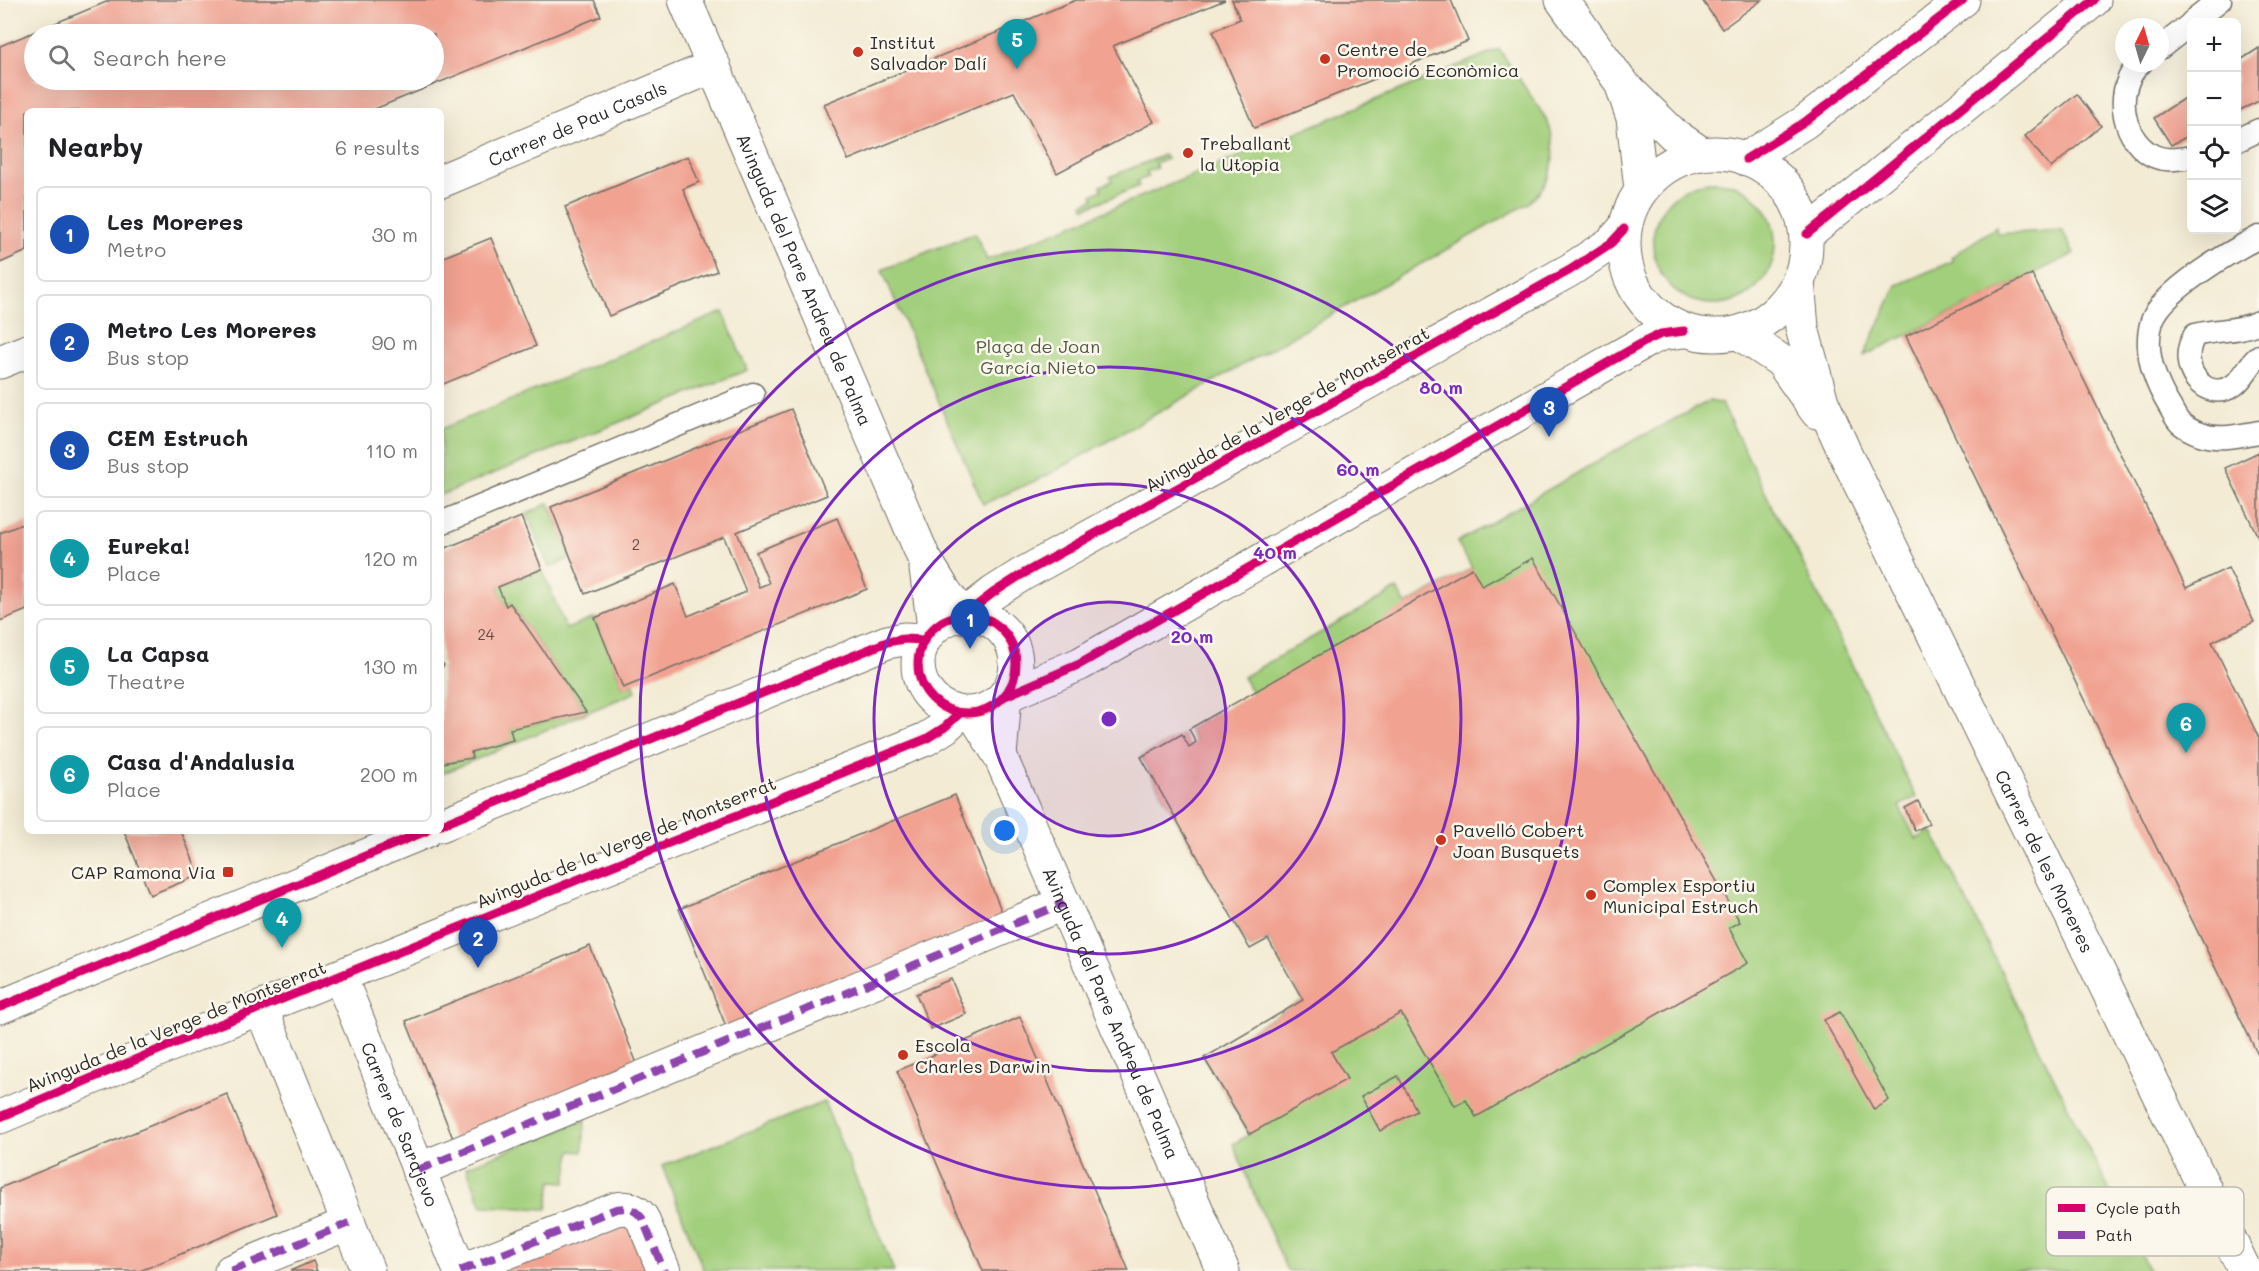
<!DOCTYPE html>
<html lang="en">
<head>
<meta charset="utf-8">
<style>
	body { margin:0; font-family:Mali,sans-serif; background:#f2f2f2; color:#202124 }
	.controls { position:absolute; right:18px; top:18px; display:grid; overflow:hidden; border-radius:9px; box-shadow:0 6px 24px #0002 }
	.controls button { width:54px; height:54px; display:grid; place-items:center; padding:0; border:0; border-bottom:2px solid #e0e0e0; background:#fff; color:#202124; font:30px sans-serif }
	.compass { position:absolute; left:2115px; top:18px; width:54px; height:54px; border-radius:50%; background:#fff; box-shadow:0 6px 24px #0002; rotate:5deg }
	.you { position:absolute; left:1005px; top:831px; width:21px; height:21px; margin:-15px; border:4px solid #fff; border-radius:50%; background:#1a73e8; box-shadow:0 0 0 9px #1a73e833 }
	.badge { display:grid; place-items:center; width:39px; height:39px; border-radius:50%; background:#d93025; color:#fff; font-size:20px; font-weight:700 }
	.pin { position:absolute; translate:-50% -50px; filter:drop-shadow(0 2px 3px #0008) }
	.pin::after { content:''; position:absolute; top:32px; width:21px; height:18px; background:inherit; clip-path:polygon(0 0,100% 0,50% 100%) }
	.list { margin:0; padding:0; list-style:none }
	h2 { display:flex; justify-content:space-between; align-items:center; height:78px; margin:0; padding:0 24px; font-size:26px }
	h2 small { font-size:20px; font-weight:400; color:#757577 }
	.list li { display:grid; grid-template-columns:39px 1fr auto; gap:18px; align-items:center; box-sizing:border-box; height:96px; margin:0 12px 12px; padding:0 12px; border:2px solid #e0e0e0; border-radius:9px }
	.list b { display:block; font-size:22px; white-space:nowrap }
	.list p { margin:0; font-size:20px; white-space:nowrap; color:#757577 }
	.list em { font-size:20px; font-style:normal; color:#757577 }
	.icon { flex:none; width:33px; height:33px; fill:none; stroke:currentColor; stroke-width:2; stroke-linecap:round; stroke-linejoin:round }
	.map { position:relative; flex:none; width:2259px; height:1271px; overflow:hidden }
	.search { position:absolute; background:#fff; box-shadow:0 6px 24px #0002; left:24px; top:24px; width:420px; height:66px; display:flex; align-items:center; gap:15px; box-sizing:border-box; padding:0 21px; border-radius:33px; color:#757577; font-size:22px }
	.panel { position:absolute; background:#fff; box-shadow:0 6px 24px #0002; left:24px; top:108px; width:420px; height:726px; border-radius:9px }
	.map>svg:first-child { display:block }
	.green { fill:#a2cf7c; stroke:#667d54; stroke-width:1.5 }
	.building { fill:#f1a291; fill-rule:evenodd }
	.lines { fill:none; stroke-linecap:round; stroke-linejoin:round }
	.service-casing { stroke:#716e66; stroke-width:25 }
	.minor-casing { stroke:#716e66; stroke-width:35 }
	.tertiary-casing { stroke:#716e66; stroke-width:35 }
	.service { stroke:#fff; stroke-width:22 }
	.minor { stroke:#fff; stroke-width:33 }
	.tertiary { stroke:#fff; stroke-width:33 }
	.quiet { stroke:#8e44ad; stroke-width:8; stroke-dasharray:15 8; stroke-linecap:butt }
	.cycleway-casing { stroke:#fbf7ec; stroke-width:13 }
	.cycleway { stroke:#d6006c; stroke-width:9 }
	.ring { fill:none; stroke:#7b2cbf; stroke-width:3 }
	.poi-dot { fill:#c8321e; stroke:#fbf7ec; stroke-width:2 }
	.labels { text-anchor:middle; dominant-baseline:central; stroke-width:5; stroke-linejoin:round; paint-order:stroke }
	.number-label { font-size:15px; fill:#5c4944 }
	.poi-label { font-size:18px; fill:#2b2b2b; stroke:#fbf7ec; text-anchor:start }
	.street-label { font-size:18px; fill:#2b2b2b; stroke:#fbf7ec }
	.park-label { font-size:18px; fill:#4f5c43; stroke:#fbf7ec }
	.key { fill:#fbf7ec; stroke:#bdbab2; stroke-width:1.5 }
	.key-label { font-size:16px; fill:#2b2b2b }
	.centre { fill:#7b2cbf; stroke:#fbf7ec; stroke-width:3 }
	.ring-label { font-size:18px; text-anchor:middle; font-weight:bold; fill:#7b2cbf; stroke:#fbf7ec; stroke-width:5; stroke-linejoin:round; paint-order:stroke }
</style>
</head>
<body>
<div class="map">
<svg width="2259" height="1271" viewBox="0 0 2259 1271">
	<rect width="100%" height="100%" fill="#fbf7ec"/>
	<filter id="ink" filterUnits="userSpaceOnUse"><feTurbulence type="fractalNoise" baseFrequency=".0167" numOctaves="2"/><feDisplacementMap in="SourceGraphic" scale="12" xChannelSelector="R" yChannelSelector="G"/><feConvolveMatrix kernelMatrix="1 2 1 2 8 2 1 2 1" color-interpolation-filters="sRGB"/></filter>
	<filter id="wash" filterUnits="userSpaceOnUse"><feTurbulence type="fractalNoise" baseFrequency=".008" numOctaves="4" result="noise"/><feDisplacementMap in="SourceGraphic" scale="24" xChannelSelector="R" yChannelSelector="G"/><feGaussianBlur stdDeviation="1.35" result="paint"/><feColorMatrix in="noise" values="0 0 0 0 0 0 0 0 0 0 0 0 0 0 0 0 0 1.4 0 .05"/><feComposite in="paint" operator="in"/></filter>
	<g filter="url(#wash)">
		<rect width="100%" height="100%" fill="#f3ebd4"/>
		<g class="green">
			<path d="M1499 49 1547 120C1560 152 1554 182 1527 204L1046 476 983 504 882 270 975 233 987 260Z"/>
			<polygon points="1164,155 1167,159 1155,163 1157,168 1146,172 1148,177 1137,181 1139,186 1085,208 1083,204 1094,199 1092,195 1102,190 1101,186 1112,181 1110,177"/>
			<circle cx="1714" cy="243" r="61"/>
			<polygon points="1996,227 1997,234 2062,230 2074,254 1864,356 1897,285 1953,261 1951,257"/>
			<polygon points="723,312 747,370 441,495 441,429"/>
			<polygon points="1709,401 1722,404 1772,506 1771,507 1795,547 1916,797 1899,806 1916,839 1932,831 2149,1271 1287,1271 1233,1144 1250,1134 1204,1058 1303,1000 1268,939 1250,949 1141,757 1182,734 1189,747 1196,743 1189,729 1253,694 1243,677 1397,589 1406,605 1472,568 1457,542 1631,442"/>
			<polygon points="549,503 571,558 549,567 527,514"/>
			<polygon points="542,569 566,629 595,618 623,688 634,684 636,692 441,774 441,763 472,758 471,752 512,740 510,729 586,712 510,603 506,606 498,587"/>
			<polygon points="824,1102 894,1271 704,1271 662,1166"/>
			<polygon points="585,1120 583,1152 571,1151 566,1182 552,1181 547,1209 482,1206 466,1167"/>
		</g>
		<g id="blocks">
			<g class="building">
				<path d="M111 0H594L601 16 370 111H342L341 109 337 111H27V251L0 263V46ZM34 34H434V80H34Z"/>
				<polygon points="1076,0 1225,0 1113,46 1154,122 1057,173 1014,92 848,160 824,104"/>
				<polygon points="1232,0 1451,0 1468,41 1254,128 1213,31 1240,19"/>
				<polygon points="1702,0 1762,0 1722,29"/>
				<polygon points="2259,48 2259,101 2236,112 2236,63"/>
				<polygon points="2192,93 2192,134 2171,145 2154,118"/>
				<polygon points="2077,94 2101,126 2051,168 2025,136"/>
				<polygon points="688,156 699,182 683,189 717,271 609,316 565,207"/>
				<polygon points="491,238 536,346 441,385 441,258"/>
				<polygon points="2032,274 2186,588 2228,568 2254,622 2212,642 2259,738 2259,1057 1906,336"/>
				<polygon points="791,409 827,495 737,532 759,587 769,583 756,552 837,518 867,589 623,688 595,618 675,584 688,616 746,592 724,537 585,594 551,507"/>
				<polygon points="2259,452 2259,539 2225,468"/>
				<polygon points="521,517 542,569 498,587 506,606 510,603 586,712 510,729 513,740 471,752 472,758 441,763 441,669 444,665 441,662 441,550"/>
				<polygon points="27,522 27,610 0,621 0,533"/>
				<polygon points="1533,558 1740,922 1729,928 1748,963 1476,1117 1466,1100 1455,1106 1401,1013 1331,1052 1347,1079 1250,1134 1204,1058 1303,1000 1268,939 1250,949 1141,757 1182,734 1189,747 1196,742 1189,729 1472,568 1482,586"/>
				<polygon points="955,795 1003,915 727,1029 679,909"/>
				<polygon points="1918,801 1929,824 1915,831 1905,808"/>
				<polygon points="124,831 181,831 199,875 150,895"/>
				<polygon points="590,946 638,1066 454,1141 406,1021"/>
				<polygon points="951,979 966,1014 931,1029 916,994"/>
				<polygon points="1840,1012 1889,1100 1874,1110 1824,1020"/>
				<polygon points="1020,1017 1129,1271 983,1271 897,1071"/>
				<polygon points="1398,1076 1417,1111 1380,1131 1361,1096"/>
				<polygon points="227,1094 277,1214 140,1271 0,1271 0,1188"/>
				<polygon points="627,1220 648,1271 507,1271 507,1269"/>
				<polygon points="313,1261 317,1271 290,1271"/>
			</g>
		</g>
	</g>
	<g filter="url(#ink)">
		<use href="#blocks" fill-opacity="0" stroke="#716e66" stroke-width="1.5"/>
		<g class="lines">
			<g class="service-casing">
				<g id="service">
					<polyline points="2192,22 2220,0"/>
					<polyline points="2160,48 2192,23"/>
					<path d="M2141 63C2114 85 2120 136 2150 154 2163 162 2177 159 2192 157"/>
					<polyline points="2236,141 2259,130"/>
					<path d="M2259 237C2231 251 2162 291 2152 321 2143 350 2155 382 2170 407 2173 412 2176 419 2180 423 2185 427 2194 432 2200 434 2219 441 2240 435 2259 432"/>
					<path d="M2259 322C2238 332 2217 329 2195 335 2175 366 2205 405 2234 385 2244 378 2249 364 2259 356"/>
					<polyline points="441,523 753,394"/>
				</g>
			</g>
			<g class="minor-casing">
				<g id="minor">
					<path id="s1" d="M685 0 923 556 945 592 963 616"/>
					<polyline points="1562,0 1622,84 1673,134 1702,154"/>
					<polyline points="1622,86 1633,118 1641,189"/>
					<path id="s2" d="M441 181 714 66"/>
					<path id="s3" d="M1798 281 1802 328 1822 402 1845 453 2245 1271"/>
					<polyline points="1739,333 1781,361 1817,412"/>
					<polyline points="0,362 27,351"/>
					<polyline points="926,569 934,627"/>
					<polyline points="973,713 1000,756 1005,696"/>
					<path id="s4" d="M1000 756 1223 1271"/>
					<path id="s5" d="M340 977 460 1271 616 1209C627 1207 634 1208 642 1218L664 1271"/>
					<polyline points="261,1008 368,1271"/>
					<polyline points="418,1170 1064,903"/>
					<polyline points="231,1271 349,1223"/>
				</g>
			</g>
			<g class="tertiary-casing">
				<g id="tertiary">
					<circle cx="1715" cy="244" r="91"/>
					<polyline points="1746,159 1805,122 1963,0"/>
					<polyline points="1807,234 2094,0"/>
					<circle cx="967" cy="664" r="49"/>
					<polyline points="963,616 993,593 1021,575 1570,270 1611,243 1624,229"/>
					<polyline points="1005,696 1080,664 1646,341 1661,334 1684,331"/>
					<polyline points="441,825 887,642 904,639 924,640"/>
					<polyline points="0,1007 426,831"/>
					<polyline points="0,1117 208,1029 926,739 945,727 960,713"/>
				</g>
			</g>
			<use href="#service" class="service"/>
			<use href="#minor" class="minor"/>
			<use href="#tertiary" class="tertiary"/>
			<g class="quiet">
				<polyline points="418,1170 1064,903"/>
				<polyline points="231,1271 349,1223"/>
				<path d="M460 1271 616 1209C627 1207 634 1208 642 1218L664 1271"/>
			</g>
			<g class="cycleway-casing">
				<g id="cycleway">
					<polyline points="1746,159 1805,122 1963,0"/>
					<polyline points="1807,234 2094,0"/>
					<circle cx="967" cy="664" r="49"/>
					<polyline points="963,616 993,593 1021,575 1570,270 1611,243 1624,229"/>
					<polyline points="1005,696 1080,664 1646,341 1661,334 1684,331"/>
					<polyline points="441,825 887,642 904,639 924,640"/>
					<polyline points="0,1007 426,831"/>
					<polyline points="0,1117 208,1029 926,739 945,727 960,713"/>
				</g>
			</g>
			<use href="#cycleway" class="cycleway"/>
		</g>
	</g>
	<circle cx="1109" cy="719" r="117" fill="#7b2cbf" fill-opacity=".12"/>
	<g class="ring">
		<circle cx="1109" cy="719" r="117"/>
		<circle cx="1109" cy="719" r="235"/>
		<circle cx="1109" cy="719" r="352"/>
		<circle cx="1109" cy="719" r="469"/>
	</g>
	<g class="poi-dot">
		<circle cx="858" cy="52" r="6"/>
		<circle cx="1325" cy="59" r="6"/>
		<circle cx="1188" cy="153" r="6"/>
		<circle cx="1441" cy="840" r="6"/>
		<rect x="222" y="866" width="12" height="12" rx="3"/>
		<circle cx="1591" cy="895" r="6"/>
		<circle cx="903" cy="1055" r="6"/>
	</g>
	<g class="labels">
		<g class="number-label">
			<text x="636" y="544">2</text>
			<text x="486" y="634">24</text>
		</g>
		<g class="poi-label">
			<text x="870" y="42">Institut<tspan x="870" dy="21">Salvador Dalí</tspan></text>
			<text x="1337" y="49">Centre de<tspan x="1337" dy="21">Promoció Econòmica</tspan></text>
			<text x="1200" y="143">Treballant<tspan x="1200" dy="21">la Utopia</tspan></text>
			<text x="1453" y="830">Pavelló Cobert<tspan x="1453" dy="21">Joan Busquets</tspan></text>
			<text x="216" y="872" text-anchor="end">CAP Ramona Via</text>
			<text x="1603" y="885">Complex Esportiu<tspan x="1603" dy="21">Municipal Estruch</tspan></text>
			<text x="915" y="1045">Escola<tspan x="915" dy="21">Charles Darwin</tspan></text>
		</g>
		<g class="street-label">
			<text stroke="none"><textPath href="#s2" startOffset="148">Carrer de Pau Casals</textPath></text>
			<text stroke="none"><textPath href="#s1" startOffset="304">Avinguda del Pare Andreu de Palma</textPath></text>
			<text transform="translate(1287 409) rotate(-29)">Avinguda de la Verge de Montserrat</text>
			<text transform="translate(626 842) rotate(-22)">Avinguda de la Verge de Montserrat</text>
			<text stroke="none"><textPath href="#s3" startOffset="634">Carrer de les Moreres</textPath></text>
			<text stroke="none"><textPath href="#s4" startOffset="280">Avinguda del Pare Andreu de Palma</textPath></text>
			<text transform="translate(176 1026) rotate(-22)">Avinguda de la Verge de Montserrat</text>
			<text stroke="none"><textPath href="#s5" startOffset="159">Carrer de Sarajevo</textPath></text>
		</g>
		<g class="park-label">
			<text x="1038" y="346">Plaça de Joan<tspan x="1038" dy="21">García Nieto</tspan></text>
		</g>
	</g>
	<rect x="2046" y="1187" width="198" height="69" rx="9" class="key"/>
	<rect x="2058" y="1204" width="27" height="8" fill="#d6006c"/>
	<rect x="2058" y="1231" width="27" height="8" fill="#8e44ad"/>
	<g class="key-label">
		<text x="2096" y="1214">Cycle path</text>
		<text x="2096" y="1241">Path</text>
	</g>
	<circle cx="1109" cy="719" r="9" class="centre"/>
	<g class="ring-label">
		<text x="1441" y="394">80 m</text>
		<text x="1358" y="476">60 m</text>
		<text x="1275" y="559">40 m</text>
		<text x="1192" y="643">20 m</text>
	</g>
</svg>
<div class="controls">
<button>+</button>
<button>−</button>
<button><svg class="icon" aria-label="locate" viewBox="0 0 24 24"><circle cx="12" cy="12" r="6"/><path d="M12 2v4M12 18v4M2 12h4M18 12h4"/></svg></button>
<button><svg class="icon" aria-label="layers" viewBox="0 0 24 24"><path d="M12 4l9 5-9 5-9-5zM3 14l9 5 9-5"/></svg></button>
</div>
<svg class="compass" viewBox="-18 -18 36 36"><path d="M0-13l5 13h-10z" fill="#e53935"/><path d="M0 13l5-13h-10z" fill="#757577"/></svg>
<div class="you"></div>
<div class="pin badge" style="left:970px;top:649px;background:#1a4fb4">1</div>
<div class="pin badge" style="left:478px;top:968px;background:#1a4fb4">2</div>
<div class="pin badge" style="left:1549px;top:437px;background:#1a4fb4">3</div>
<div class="pin badge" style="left:282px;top:948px;background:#0f9aa8">4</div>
<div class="pin badge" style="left:1017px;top:69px;background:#0f9aa8">5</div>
<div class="pin badge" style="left:2186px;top:753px;background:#0f9aa8">6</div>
<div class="search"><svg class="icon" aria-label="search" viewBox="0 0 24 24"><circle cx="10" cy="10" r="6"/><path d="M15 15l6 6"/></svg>Search here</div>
<section class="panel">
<h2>Nearby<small>6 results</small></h2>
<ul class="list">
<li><span class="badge" style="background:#1a4fb4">1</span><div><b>Les Moreres</b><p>Metro</p></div><em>30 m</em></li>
<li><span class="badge" style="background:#1a4fb4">2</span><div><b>Metro Les Moreres</b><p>Bus stop</p></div><em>90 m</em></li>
<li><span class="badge" style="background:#1a4fb4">3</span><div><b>CEM Estruch</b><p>Bus stop</p></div><em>110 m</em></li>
<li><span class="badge" style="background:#0f9aa8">4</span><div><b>Eureka!</b><p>Place</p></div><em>120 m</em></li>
<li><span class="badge" style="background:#0f9aa8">5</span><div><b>La Capsa</b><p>Theatre</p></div><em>130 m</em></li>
<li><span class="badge" style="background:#0f9aa8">6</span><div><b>Casa d'Andalusia</b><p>Place</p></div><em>200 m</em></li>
</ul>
</section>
</div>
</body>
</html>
